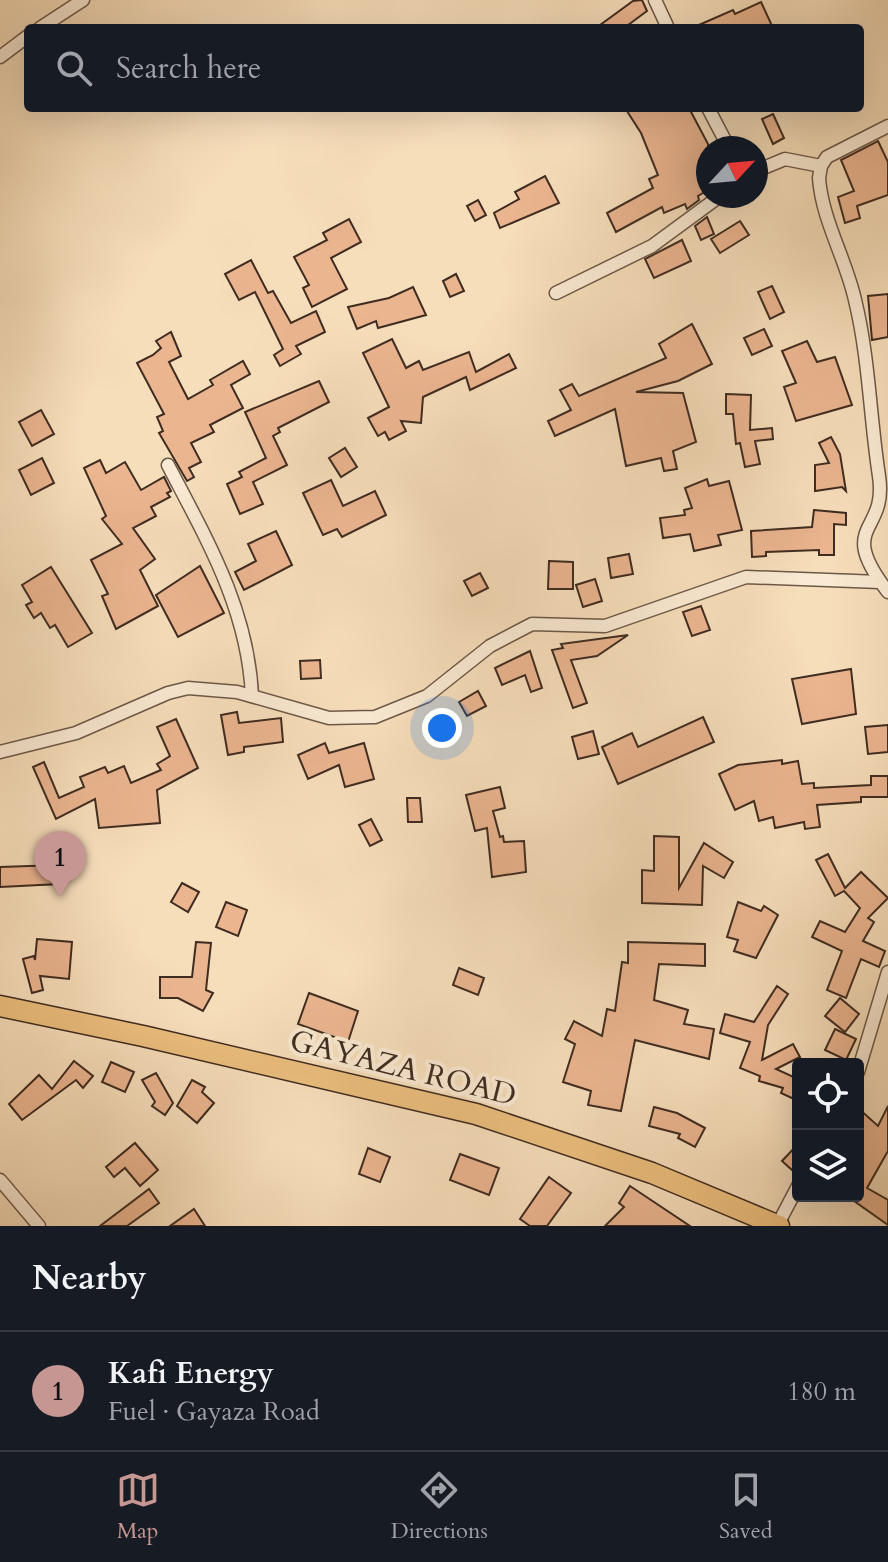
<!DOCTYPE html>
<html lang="en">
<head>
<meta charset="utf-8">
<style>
	body { margin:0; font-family:Cardo,serif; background:#20242c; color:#f1f3f6 }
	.controls { position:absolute; right:24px; bottom:24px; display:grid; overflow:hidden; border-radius:8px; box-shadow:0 8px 32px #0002 }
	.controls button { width:72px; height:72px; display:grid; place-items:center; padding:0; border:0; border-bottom:2px solid #363941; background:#171b24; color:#f1f3f6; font:40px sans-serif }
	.compass { position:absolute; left:696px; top:136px; width:72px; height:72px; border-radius:50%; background:#171b24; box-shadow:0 8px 32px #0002; rotate:64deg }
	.you { position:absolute; left:442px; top:728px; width:28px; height:28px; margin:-20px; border:6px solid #fff; border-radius:50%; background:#1a73e8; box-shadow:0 0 0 12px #1a73e833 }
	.badge { display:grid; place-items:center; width:52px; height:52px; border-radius:50%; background:#c59692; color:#111; font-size:26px; font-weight:700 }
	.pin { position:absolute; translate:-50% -66px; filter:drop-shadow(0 2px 4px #0008) }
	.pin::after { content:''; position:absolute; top:42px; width:28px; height:24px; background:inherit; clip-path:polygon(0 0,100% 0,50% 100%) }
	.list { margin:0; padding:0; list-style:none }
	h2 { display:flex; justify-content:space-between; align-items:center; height:104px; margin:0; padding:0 32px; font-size:34px }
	h2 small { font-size:26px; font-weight:400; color:#9ea1a6 }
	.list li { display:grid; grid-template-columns:52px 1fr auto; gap:24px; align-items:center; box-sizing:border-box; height:120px; padding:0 32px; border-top:2px solid #363941 }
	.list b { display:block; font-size:30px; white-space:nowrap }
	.list p { margin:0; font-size:26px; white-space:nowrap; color:#9ea1a6 }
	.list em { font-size:26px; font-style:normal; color:#9ea1a6 }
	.icon { flex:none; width:44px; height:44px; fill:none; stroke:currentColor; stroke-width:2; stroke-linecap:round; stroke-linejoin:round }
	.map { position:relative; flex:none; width:888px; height:1226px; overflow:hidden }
	.search { position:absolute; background:#171b24; box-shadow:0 8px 32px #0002; left:24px; right:24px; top:24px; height:88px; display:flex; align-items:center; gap:20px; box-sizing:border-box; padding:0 28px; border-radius:8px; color:#9ea1a6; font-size:30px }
	.sheet { height:224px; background:#171b24 }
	nav { display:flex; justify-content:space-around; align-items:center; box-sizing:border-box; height:112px; border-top:2px solid #363941; background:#171b24; font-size:22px; color:#9ea1a6 }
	nav a { display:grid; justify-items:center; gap:4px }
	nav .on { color:#c59692 }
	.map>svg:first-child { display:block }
	.building { fill:#ebb590; stroke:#3f2c21; stroke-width:2 }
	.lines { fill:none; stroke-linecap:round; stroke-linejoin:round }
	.minor-casing { stroke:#6d5848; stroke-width:15 }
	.primary-casing { stroke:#3f2c21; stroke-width:23 }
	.minor { stroke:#faead3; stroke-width:12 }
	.primary { stroke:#ecbf7e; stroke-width:20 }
	.labels { text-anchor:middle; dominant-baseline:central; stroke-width:8; stroke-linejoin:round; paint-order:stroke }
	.street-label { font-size:30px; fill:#3f2c21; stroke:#faead3 }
</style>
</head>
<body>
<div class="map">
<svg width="888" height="1226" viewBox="0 0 888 1226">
	<rect width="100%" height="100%" fill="#f7debb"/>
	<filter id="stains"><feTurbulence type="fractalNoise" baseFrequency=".0025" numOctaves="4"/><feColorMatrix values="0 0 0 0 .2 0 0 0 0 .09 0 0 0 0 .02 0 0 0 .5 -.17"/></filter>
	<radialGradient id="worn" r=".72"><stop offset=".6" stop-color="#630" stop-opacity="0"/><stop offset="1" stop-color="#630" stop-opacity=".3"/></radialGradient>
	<g class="building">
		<polygon points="642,0 647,11 624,28 596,28 633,1"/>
		<polygon points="761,2 773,28 692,28 733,10 735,14"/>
		<polygon points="625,108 689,108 708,144 708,190 698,196 699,200 687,209 685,204 664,213 662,207 616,232 607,213 653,188 649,179 658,175 641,133"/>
		<polygon points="773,114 784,138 773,144 762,119"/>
		<polygon points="878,141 888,162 888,195 857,206 860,218 845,223 838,197 854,191 841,160"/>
		<polygon points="545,176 559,203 500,228 494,213 519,199 515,192"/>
		<polygon points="478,200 486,215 475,221 467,206"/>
		<polygon points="707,217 714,234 701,240 695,226"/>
		<polygon points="349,219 361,242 331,258 347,289 312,307 303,288 309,285 294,257 327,240 323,233"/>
		<polygon points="740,221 749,235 720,253 711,239"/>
		<polygon points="682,240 691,261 654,278 645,259"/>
		<polygon points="251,260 268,293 273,291 291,323 316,311 325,332 296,346 301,354 280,366 274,355 283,349 255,292 239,300 225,274"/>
		<polygon points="456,274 464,291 450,297 443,281"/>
		<polygon points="772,286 784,312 770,319 758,292"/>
		<polygon points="413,287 426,315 378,328 376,321 357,329 348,307 389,298"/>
		<polygon points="888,294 888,337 872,340 868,296"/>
		<polygon points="692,324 712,364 678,381 636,392 683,393 696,442 673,451 677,469 664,471 661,458 626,466 615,409 555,436 548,421 571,410 560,390 572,384 579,396 666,358 659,344"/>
		<polygon points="764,329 772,346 752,355 744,338"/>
		<polygon points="171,332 181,356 169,362 188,399 213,385 210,380 243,361 250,374 231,385 243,408 210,425 214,432 191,443 201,462 189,468 194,477 187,481 159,433 163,431 157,417 164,414 137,363 153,355 161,348 156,341"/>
		<polygon points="392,339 406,368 419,361 423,370 469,352 476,372 509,354 516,368 470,390 466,377 423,397 421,423 401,421 406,431 389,440 385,432 378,436 368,418 389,407 363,353"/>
		<polygon points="807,341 817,362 835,357 852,405 796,421 784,387 796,383 782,351"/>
		<polygon points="319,381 329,402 278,428 280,432 273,436 287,465 253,482 263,504 240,514 227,484 242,477 239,472 266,458 245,412"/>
		<polygon points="726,394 751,395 750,430 772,428 773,439 755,441 760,464 745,467 740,443 736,444 733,414 726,414"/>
		<polygon points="41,410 54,434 32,446 19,422"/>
		<polygon points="831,437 840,454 846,491 842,487 815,491 815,465 829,463 819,443"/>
		<polygon points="345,448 357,467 341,477 329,458"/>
		<polygon points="42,458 54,483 31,495 19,470"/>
		<polygon points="100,460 106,473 125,462 141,490 164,477 171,491 167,493 170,497 151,507 156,516 133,528 155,559 140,570 158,606 116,629 102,596 108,594 91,560 122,544 102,519 106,516 84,468"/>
		<polygon points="707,479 709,486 729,481 742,530 718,535 721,545 694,551 690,534 663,538 660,518 685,515 684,510 692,508 685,488"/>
		<polygon points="331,480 343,506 375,491 386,515 342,537 337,529 323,535 303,493"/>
		<polygon points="814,510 846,513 846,525 834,524 834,555 819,555 819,550 766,552 766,556 752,557 751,531 812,527"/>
		<polygon points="276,531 292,565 244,590 235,572 256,561 248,544"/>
		<polygon points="629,554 633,574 611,578 608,558"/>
		<polygon points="549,561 573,562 573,589 548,589"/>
		<polygon points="200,566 224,613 178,637 156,595"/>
		<polygon points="51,567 92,633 68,647 55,625 50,628 41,613 34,618 26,605 32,602 22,585"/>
		<polygon points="480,573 488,588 472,596 464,581"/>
		<polygon points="595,579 602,601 583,607 576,585"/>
		<polygon points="701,606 710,630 692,636 683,612"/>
		<polygon points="628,635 597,656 571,660 587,703 573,708 552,650 563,648 561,644"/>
		<polygon points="530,651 542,688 531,692 525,675 502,685 495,668"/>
		<polygon points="320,660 321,678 301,679 300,661"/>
		<polygon points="851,669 856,714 802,724 792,679"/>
		<polygon points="478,691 486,706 467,716 459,702"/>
		<polygon points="237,712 239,723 281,718 283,742 244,747 244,752 228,755 221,715"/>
		<polygon points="703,717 714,742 618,784 602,747 632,733 638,747"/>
		<polygon points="176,719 198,768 157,790 160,823 99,828 95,799 56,819 33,767 44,762 59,798 84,787 80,777 105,767 108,773 124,766 131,783 161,770 157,764 170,756 157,727"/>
		<polygon points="888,725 888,752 868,754 865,727"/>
		<polygon points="593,731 599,754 578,759 572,737"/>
		<polygon points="325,743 329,753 364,743 374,779 345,787 339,765 308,779 298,755"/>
		<polygon points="782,760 782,764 798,761 802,784 814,783 814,788 871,785 871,776 888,776 888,797 861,797 861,802 817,805 820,827 805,829 804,822 775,828 773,817 759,821 754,801 735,810 719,774 738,765"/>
		<polygon points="500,787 505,808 493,811 500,837 503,836 504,842 524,841 526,872 492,877 487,828 475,831 466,795"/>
		<polygon points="407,798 420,798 422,822 408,822"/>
		<polygon points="371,819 382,840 370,846 359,825"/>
		<polygon points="654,836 679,837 679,888 704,843 733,862 724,878 703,866 702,905 642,903 642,870 654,871"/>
		<polygon points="828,854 845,888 861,872 888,898 868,918 874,922 863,941 885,951 879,967 861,959 846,998 827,990 842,951 812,937 820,921 845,932 860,908 844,891 835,896 816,860"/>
		<polygon points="58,865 59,884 0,887 0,867"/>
		<polygon points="182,883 199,892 188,912 171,902"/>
		<polygon points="226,902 247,910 238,936 216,927"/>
		<polygon points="738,902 761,911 764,906 778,915 756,958 734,951 738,940 727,937"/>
		<polygon points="37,939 72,942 69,979 40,976 43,990 32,993 23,959 34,956 35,960"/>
		<polygon points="196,942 211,943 206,990 213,993 203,1011 178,998 160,998 160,977 192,977"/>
		<polygon points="628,942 705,944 705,966 659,964 654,1000 688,1010 684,1024 714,1029 709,1059 635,1040 621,1111 588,1105 591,1091 563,1082 575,1044 565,1039 574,1021 602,1036 607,1009 615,1011 622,962 628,963"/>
		<polygon points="459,968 484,978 478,995 453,985"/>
		<polygon points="777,986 788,994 768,1025 762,1060 793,1044 800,1057 776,1069 798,1079 794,1099 781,1093 783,1088 759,1081 760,1076 740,1068 750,1042 720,1033 725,1014 754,1022"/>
		<polygon points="309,993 358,1011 348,1042 298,1024"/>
		<polygon points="840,998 859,1014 845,1032 825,1016"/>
		<polygon points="835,1029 856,1039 846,1060 825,1050"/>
		<polygon points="74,1061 93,1076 83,1088 76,1080 22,1120 9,1104 39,1075 52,1089"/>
		<polygon points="111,1062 134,1072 125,1092 102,1082"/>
		<polygon points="156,1073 173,1103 165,1115 152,1106 155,1102 142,1080"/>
		<polygon points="192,1080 205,1087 202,1092 214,1103 197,1123 177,1106"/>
		<polygon points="888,1106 888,1151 867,1188 888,1200 888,1225 847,1196 858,1196 858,1108 878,1126"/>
		<polygon points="654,1107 677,1113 705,1128 695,1147 678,1138 680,1134 649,1126"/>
		<polygon points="135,1143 158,1170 140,1186 125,1168 114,1177 106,1167"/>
		<polygon points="798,1144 798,1163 792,1170 782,1161"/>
		<polygon points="368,1148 390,1157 380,1182 359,1174"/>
		<polygon points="460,1154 499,1168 489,1195 450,1180"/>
		<polygon points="549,1177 571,1193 547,1226 530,1226 520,1219"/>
		<polygon points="630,1186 690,1226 605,1226 624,1207 619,1203"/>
		<polygon points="149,1189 159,1203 127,1226 100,1226"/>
		<polygon points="194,1209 205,1226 170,1226"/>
	</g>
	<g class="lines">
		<g class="minor-casing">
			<g id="minor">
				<polyline points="655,0 668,28"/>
				<polyline points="40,28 83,0"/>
				<polyline points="0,57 28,36"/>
				<polyline points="708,108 729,148"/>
				<path d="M888 126 827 157 821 166 819 178C822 220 846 259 855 300 869 357 870 418 879 476 888 535 835 523 888 592"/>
				<polyline points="756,171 785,159 821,166"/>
				<polyline points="556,293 652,246 720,196"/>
				<path d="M168 465C207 540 248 609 252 696"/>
				<polyline points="0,752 76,733 168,693 188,688 237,692 329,718 375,717 427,696 490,646 532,624 605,626 746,577 880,582"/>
				<polyline points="858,1072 888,972"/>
				<polyline points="0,1180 39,1226"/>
				<polyline points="777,1226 798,1186"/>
			</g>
		</g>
		<g class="primary-casing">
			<polyline id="primary" points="0,1006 143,1036 476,1114 652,1173 779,1226"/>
		</g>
		<use href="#minor" class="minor"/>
		<use href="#primary" class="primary"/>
	</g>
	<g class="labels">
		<g class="street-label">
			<text transform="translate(403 1068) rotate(14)">GAYAZA ROAD</text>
		</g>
	</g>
	<rect width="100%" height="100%" filter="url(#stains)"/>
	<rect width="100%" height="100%" fill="url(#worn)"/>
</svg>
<div class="controls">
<button><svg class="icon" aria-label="locate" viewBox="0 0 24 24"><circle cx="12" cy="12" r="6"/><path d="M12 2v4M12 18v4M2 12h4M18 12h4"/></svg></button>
<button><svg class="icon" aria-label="layers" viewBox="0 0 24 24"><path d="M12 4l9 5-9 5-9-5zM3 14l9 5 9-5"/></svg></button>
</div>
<svg class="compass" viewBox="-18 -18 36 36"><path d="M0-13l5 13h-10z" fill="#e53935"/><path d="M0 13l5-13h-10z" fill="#9ea1a6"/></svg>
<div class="you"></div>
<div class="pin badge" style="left:60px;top:897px">1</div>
<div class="search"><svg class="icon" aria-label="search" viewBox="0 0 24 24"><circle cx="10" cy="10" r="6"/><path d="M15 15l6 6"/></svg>Search here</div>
</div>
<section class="sheet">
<h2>Nearby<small></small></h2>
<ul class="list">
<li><span class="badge">1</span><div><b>Kafi Energy</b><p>Fuel · Gayaza Road</p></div><em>180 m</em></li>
</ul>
</section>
<nav>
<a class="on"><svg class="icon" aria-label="map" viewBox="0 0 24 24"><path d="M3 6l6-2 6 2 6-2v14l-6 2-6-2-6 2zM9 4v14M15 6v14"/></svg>Map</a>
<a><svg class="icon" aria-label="directions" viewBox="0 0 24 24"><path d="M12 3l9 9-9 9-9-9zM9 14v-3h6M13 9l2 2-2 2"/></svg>Directions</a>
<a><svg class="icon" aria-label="saved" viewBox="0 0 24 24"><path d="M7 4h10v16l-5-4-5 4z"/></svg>Saved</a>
</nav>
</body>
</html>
